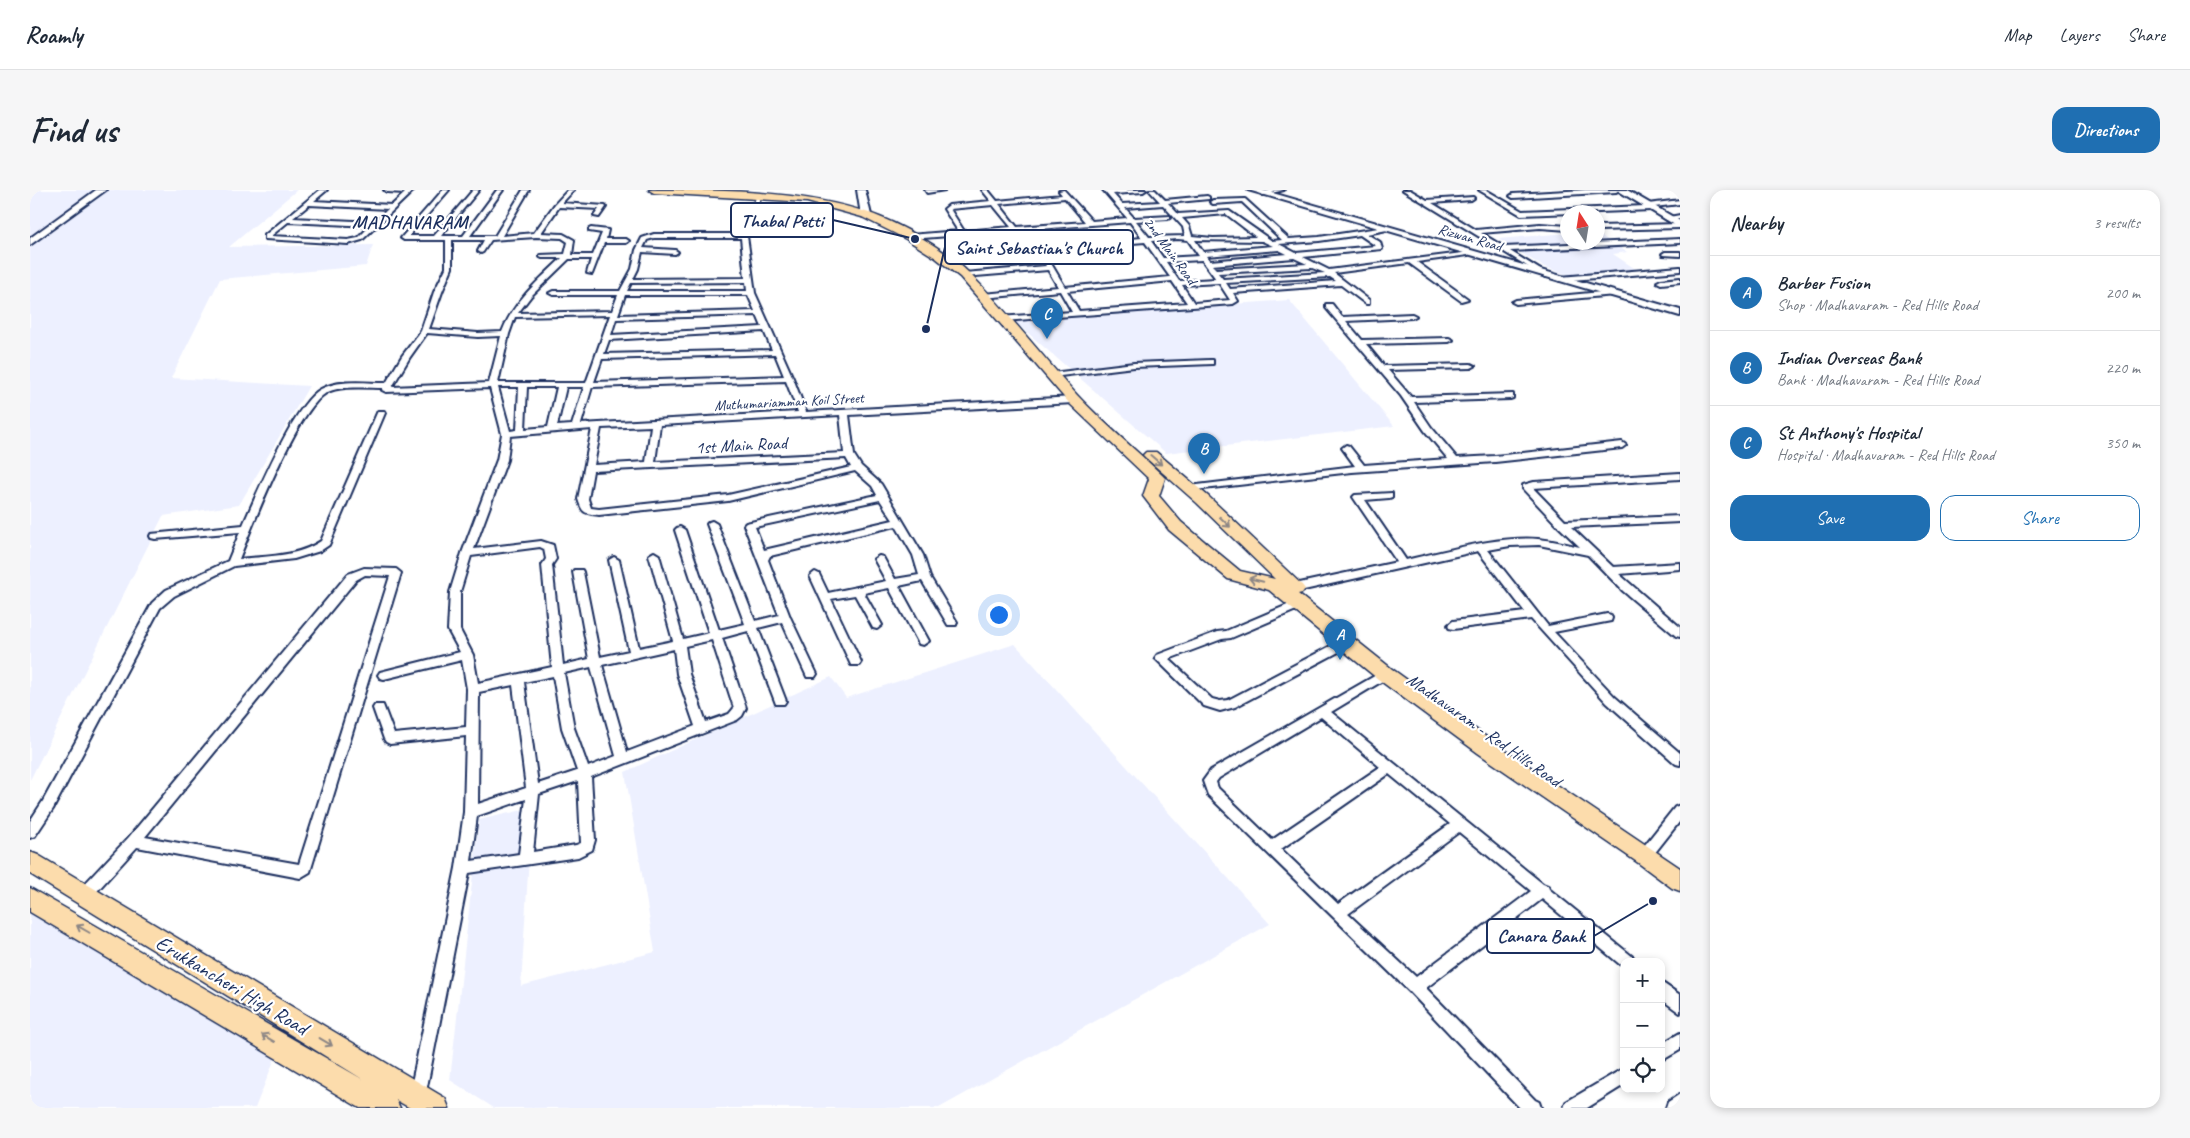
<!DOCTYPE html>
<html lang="en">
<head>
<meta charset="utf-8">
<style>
	body { margin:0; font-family:Caveat,sans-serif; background:#f6f6f7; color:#1f2937 }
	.controls { position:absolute; right:15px; bottom:15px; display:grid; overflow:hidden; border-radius:10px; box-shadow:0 2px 8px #0003 }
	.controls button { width:45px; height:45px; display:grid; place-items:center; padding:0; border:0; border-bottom:1px solid #e0e1e3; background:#fff; color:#1f2937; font:25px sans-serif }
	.compass { position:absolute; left:1530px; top:15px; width:45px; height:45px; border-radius:50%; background:#fff; box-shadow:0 2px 8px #0003; rotate:348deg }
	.you { position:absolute; left:968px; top:424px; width:18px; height:18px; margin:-12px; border:4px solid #fff; border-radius:50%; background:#1a73e8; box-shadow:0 0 0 8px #1a73e833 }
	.badge { display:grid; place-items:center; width:32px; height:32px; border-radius:50%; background:#1f6fb2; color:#fff; font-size:16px; font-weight:700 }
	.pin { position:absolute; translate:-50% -41px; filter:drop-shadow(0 1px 2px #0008) }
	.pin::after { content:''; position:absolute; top:26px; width:18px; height:15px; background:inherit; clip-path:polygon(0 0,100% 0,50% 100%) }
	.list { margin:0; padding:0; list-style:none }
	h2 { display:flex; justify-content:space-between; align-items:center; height:65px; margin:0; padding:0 20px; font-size:21px }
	h2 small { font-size:16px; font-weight:400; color:#747a83 }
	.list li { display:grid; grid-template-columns:32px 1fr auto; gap:15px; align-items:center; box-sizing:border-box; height:75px; padding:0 20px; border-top:1px solid #e0e1e3 }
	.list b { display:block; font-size:19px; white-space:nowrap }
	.list p { margin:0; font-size:16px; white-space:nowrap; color:#747a83 }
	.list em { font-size:16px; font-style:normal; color:#747a83 }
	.actions { display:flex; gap:10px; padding:15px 20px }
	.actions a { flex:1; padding:11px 0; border:1px solid #1f6fb2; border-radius:15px; text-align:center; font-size:18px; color:#1f6fb2 }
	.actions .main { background:#1f6fb2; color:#fff }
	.icon { flex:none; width:28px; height:28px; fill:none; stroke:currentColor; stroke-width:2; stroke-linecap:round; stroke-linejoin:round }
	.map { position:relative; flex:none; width:1650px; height:918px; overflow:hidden; border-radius:15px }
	header { display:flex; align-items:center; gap:30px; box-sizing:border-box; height:70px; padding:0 25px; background:#fff; border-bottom:1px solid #e0e1e3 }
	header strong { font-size:24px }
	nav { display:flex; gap:28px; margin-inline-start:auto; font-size:18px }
	.intro { display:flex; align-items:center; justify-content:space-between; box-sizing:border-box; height:120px; padding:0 30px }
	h1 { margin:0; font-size:35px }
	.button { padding:12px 22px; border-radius:15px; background:#1f6fb2; color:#fff; font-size:18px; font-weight:700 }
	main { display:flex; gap:30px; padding:0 30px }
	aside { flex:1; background:#fff; border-radius:15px; box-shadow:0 2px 8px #0003 }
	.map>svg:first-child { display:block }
	.built { fill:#edf0ff }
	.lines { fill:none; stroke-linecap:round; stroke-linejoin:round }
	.street-casing { stroke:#1b2f5e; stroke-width:4 }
	.secondary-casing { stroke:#1b2f5e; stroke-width:4 }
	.primary-casing { stroke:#1b2f5e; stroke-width:3 }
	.street { fill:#fff; fill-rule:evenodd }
	.secondary { fill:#fff; fill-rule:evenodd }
	.primary { fill:#fcdcac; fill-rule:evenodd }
	.oneway { stroke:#8c8685 }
	.labels { text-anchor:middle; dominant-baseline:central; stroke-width:4.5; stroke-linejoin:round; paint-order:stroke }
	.far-street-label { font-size:15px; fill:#1b2f5e; stroke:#fff }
	.street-label { font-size:18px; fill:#1b2f5e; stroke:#fff }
	.far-district-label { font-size:19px; font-weight:bold; letter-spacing:1px; fill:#1b2f5e; stroke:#fff }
	.near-street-label { font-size:21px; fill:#1b2f5e; stroke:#fff }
	.leader { fill:none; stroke:#1b2f5e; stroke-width:2 }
	.callout-dot { fill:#1b2f5e; stroke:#fff; stroke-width:2 }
	.callout { fill:#fff; stroke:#1b2f5e; stroke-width:2 }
	.callout-label { font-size:19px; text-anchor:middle; font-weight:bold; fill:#1b2f5e }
</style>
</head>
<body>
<header>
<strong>Roamly</strong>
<nav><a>Map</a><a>Layers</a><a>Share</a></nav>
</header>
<div class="intro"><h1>Find us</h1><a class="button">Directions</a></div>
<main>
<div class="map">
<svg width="1650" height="918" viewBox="0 0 1650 918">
	<rect width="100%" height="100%" fill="#fff"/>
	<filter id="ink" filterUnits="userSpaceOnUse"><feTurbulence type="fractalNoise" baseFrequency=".02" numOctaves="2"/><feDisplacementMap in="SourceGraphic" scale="10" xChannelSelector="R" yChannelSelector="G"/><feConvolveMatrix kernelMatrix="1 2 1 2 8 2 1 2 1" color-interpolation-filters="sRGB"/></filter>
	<g filter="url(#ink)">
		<g class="built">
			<polygon points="0,0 267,0 199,57 343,55 336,76 190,89 141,188 279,196 209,315 133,326 0,590"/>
			<polygon points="1537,43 1538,52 1568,52 1568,44 1597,62 1583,64 1607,80 1538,85 1512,76 1468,49"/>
			<polygon points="1259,110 1364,236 1136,263 984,131"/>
			<polygon points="985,454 1240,734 909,918 464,918 420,890 449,630 502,618 491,796 625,762 595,582 801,487 816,508"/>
			<polygon points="0,716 250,856 225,918 0,918"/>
		</g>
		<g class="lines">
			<g class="street-casing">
				<g id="street">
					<path d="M290 0H297L284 11 362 15 375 3 357 2 354 0 383 1 332 50 318 54 235 49V45ZM279 15 358 19 344 32 263 28ZM258 32 340 36 328 48 318 50 241 46Z"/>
					<path d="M413 0H419L379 46H404L443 0H449L411 46H433L467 0H473L440 46H465L493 0H499L472 46 504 43 525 14 538 0H544L532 13 575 16 576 17 569 27 564 26 569 19 529 17 511 43 533 44 544 50 542 65H563L572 43 559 41V39L561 38 578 40 576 49H596L599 51 596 53H574L562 84 557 83 561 69H539L501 106 488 123 582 121 588 105H523L519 103 523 101H590L602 79 606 60 612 48 624 44H712L727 5 732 4 717 46 725 103 763 188 776 222 1044 207 1048 210 1044 213 819 225 824 265 831 276 851 294 893 365 900 387 927 432 926 435H918L892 391 869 396 899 451 893 455 889 454 859 398 834 403 852 435 847 439 843 438 825 405 801 409 831 472 829 475H821L780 386 785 382 789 384 798 403 856 391 844 369 849 366 853 367 865 389 889 385 883 365 866 336 740 366 738 370 760 427 787 484 785 487H777L752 432 728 438 756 511 754 514H746L718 441 692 448 716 518 712 526 707 530 561 587 565 650 562 660 548 667 439 683 395 907 393 913 387 915 381 913 379 907 426 678 434 622 436 546 360 554 356 552 354 549 343 518 345 515H353L364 544 436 537 437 499 432 470 354 489 350 488 348 485 350 482 430 462 418 440 420 402 432 363 467 270 472 244 460 198 356 202 352 200 353 198C338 198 309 195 296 203 267 220 223 335 209 369 237 366 267 367 291 351L347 223 348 221H354L355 223 299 355 290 361 264 369 204 376 144 406 130 418 23 619 5 646 0 648V631L13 611 122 413 136 400 198 371 210 342 125 349 121 348 120 346 121 344 213 335C226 306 265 212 291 199 309 189 336 193 356 193L372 166 391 141 404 102 416 78V50H374L371 48ZM506 47 532 48 538 52 535 64 510 65V67L512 68H532C508 91 484 111 472 142L448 143 399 139 412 102 422 78V50H454L448 61 451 63 453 62 461 50ZM624 48H711L715 88 603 89 608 79 612 62 645 64 648 62 645 60 613 58 617 50ZM716 92 717 101H597L601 93ZM595 105H718L725 121 588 125ZM580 125 556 193H468L479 144 485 127ZM727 125 732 137 581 145 586 129ZM734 141 742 160 574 164 579 150ZM397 143 448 147 471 146 459 193 362 197 380 167ZM745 164 754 186 564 192 572 169ZM756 191 768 222 551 234 562 197ZM468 197H489L487 240 480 241ZM497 197H527L518 237 495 239ZM536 197H554L542 235 527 236ZM810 225 814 263 625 272 630 235ZM621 236 616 272 564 275 571 238ZM562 239 548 309C553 324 554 323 569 325L698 311 825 281 842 296 847 305 716 333 714 335 749 425 725 431 687 334 682 331 679 332 677 334 715 434 689 440 655 340 650 337 647 338 645 340 679 443 653 449 629 365 624 362 619 365 643 451 609 458 589 370 584 367 579 370 599 461 570 467 553 382 552 380H544L543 382 559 469 533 475 522 375 526 369 523 355 511 351 444 359 477 270 480 246ZM816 268 821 277 698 305 569 319 561 318 558 309 563 281ZM850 310 863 330 734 360 725 337ZM510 357 514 359 516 369 512 375 522 477 448 493 443 465 430 440V402L441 366ZM682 450 704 518 699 524 676 532 659 484 655 456ZM644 459 647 484 665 536 597 562 572 475ZM561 477 586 566 558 577 544 538 534 483ZM523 486 532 538 547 581 508 594 494 492ZM483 495 496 598 448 614 449 502ZM548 591 551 653 546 655 503 662 509 604ZM496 609 489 664 441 671 447 626Z"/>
					<polygon points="895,0 915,0 897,3"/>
					<path d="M952 0H958L967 11 1032 5 1029 1 1034 0 1062 31 1097 28 1073 0H1116L1113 2 1083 4 1092 14 1130 12 1119 0H1125L1135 10 1177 6 1179 7V9L1138 13 1148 24 1199 21 1242 51 1252 50 1212 12 1183 14 1180 12 1183 10 1215 9 1259 49 1289 47 1355 37 1357 38V40L1337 44 1350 52 1352 59 1273 67 1299 80 1440 62 1441 63 1438 65 1387 72 1438 109 1431 111 1379 73 1304 83 1339 110V114H1336L1311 95 1203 103 1208 111 1203 114 972 131H969V127L1042 122 1030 101 953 108 949 106 953 104 1028 97 1018 80 934 87 931 85 934 83 1016 76 1007 60 910 68 907 66 908 65 1112 48 1100 32 880 49 877 47 880 45 928 41 914 19 919 15 961 11ZM1035 8 1055 32 987 37 969 14ZM963 15 981 37 934 41 920 19ZM1133 15 1153 37 1155 46 1119 47 1106 31 1138 29 1140 28V26L1104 28 1095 18ZM1196 24 1226 47 1183 48 1162 46 1159 36 1152 28ZM1330 45 1346 56 1266 63 1249 54 1289 51ZM1148 49 1158 50 1169 66 1133 68 1121 51ZM1165 50 1232 51 1243 56 1173 62ZM1115 52 1140 87 1035 97 1013 60ZM1249 60 1257 64 1180 71 1176 66ZM1264 68 1277 74 1186 79 1182 75ZM1172 70 1186 89 1149 91 1136 72ZM1282 78 1295 83 1193 89 1188 83ZM1300 87 1306 91 1200 99 1196 93ZM1142 91 1157 113 1049 121 1037 101ZM1189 93 1200 110 1164 113 1152 95Z"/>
					<polygon points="1240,0 1254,0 1233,5 1230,3"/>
					<polygon points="1373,0 1380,0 1397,10 1443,7 1444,8 1441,10 1402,13 1446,40 1510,34 1538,36 1538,40 1510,38 1451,43 1474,57 1650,49 1650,53 1480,61 1517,84 1517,86 1515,87"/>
					<polygon points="1449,0 1456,0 1492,21 1615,16 1618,14 1650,10 1650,14 1624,17 1622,20 1491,25"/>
					<polygon points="1555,0 1589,0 1586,2 1483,8 1480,6 1483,4"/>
					<polygon points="1650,25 1650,29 1637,30 1634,28"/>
					<polygon points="1650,34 1650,38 1568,40 1568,36"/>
					<polygon points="1635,62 1650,62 1650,66 1633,65 1632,64"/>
					<polygon points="1650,77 1650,81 1530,91 1526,89 1530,87"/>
					<polygon points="1650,88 1650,92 1631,94 1627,92 1631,90"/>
					<polygon points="1582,101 1586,103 1585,105 1486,114 1482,112 1486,110"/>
					<polygon points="1296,114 1302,114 1312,127 1382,124 1386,126 1382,128 1316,131 1332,150 1419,148 1423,150 1419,152 1336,154 1354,176 1441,174 1445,176 1441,178 1358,180 1381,207 1483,204 1483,208 1480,209 1384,212 1401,237 1427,268 1465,266 1592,252 1596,255 1592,258 1465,272 1322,282 1156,301 1154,299 1159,296 1325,276 1312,258 1316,255 1319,256 1334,275 1418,269 1395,241 1371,206 1296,118"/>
					<polygon points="1180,170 1183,170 1183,174 1104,177 1022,187 1018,185 1022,183 1104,173"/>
					<path d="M1650 283V289L1503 298 1535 331 1650 326V332L1541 337 1583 377 1650 373V379L1589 384 1650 437V447L1646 446 1593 401 1558 365 1509 355 1480 356 1458 360 1518 436 1577 424 1581 425 1582 428 1581 431 1524 442 1585 507 1650 563V575L1646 574 1577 513 1501 429 1423 439 1419 438 1418 435 1423 431 1495 422 1448 361 1265 402 1260 398 1265 394 1367 372 1323 307 1325 305 1362 303V307L1359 308 1335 310 1376 370C1418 361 1466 346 1508 349 1522 350 1536 354 1550 357L1528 336 1493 299V295L1504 292Z"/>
					<path d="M334 378 366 379 371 383 280 682 270 688 107 657 59 710 54 711 49 710 47 705 49 700 99 647 318 384ZM335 385 360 386 269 674 115 647 326 390Z"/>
					<polygon points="1267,411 1271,412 1272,415 1271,418 1201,448 1192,449 1139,469 1182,509 1190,511 1198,510 1312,450 1316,449 1322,453 1320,456 1205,517 1190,521 1174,516 1125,468 1127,465 1187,442 1196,441"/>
					<path d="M1355 480 1359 481 1361 484 1359 487 1301 522 1513 694 1518 696 1519 699 1603 767 1605 772H1594L1593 777 1512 709 1396 798 1505 910 1509 912 1511 918H1490L1380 802 1178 605 1173 591 1181 580ZM1291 527 1350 577 1242 650 1188 598 1186 592 1189 588ZM1359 584 1420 634 1308 714 1251 659ZM1429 642 1501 701 1386 787 1318 724Z"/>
					<polygon points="1650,615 1650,631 1620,669 1615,671 1610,669 1608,665 1610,661 1645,617"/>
					<polygon points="1631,792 1650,805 1650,823 1631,809"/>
					<polygon points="1650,843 1650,860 1631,871 1631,854"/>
					<polygon points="1594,878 1594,895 1557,918 1534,918 1536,912"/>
					<polygon points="1650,904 1650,918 1636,918 1638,912"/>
				</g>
			</g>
			<g class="secondary-casing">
				<g id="secondary">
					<polygon points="66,0 76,0 0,55 0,48"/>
					<polygon points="827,0 835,0 841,25 839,27 833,27 831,25"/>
					<polygon points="1218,0 1232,0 1650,120 1650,126"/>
					<polygon points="1587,0 1597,0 1650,31 1650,38"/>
				</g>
			</g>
			<g class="primary-casing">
				<g id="primary">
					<path d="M619 0C692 0 770 0 839 23 871 34 915 59 939 83 977 121 1011 165 1047 205 1073 233 1104 258 1132 285L1135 288 1129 306 1151 332 1210 381 1245 389 1167 313 1116 268 1113 265 1116 262H1126L1179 307 1272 395 1275 399 1272 403 1268 404 1362 479 1462 551 1650 678V701L1642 698 1607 672 1448 563 1348 489 1239 400 1198 389 1139 340 1113 306 1119 289 1039 213 930 87 906 68 876 49 832 27 777 12 624 3Z"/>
					<polygon points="0,662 8,665 415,908 419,918 380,918 366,910 370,918 330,918 0,722 0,698 334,890 0,684"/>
				</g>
			</g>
			<use href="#street" class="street"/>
			<use href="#secondary" class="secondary"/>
			<use href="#primary" class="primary"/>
		</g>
		<defs><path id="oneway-shaft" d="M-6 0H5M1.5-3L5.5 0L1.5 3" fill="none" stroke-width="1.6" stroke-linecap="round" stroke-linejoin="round" transform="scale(1.25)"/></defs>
		<g class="oneway">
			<use href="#oneway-shaft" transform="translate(1126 270) rotate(41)"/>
			<use href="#oneway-shaft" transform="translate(1195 332) rotate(44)"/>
			<use href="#oneway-shaft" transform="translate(1226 390) rotate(-166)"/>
			<use href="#oneway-shaft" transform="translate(53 739) rotate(-150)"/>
			<use href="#oneway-shaft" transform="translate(238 848) rotate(-149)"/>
			<use href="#oneway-shaft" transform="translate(296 852) rotate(31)"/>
		</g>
	</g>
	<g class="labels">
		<g class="far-street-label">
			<text transform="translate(1440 48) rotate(16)">Rizwan Road</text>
			<text transform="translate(1140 61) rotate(54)">2nd Main Road</text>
			<text transform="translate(759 212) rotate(-3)">Muthumariamman Koil Street</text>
		</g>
		<g class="street-label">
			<text transform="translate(711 255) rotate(-3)">1st Main Road</text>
			<text transform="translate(1454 540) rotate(35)">Madhavaram - Red Hills Road</text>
		</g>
		<g class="far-district-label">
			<text x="380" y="32">MADHAVARAM</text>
		</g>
		<g class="near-street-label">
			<text transform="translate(202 795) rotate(31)">Erukkancheri High Road</text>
		</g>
	</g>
	<path class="leader" d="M885 49L803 30M896 139L915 57M1623 711L1564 746"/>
	<g class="callout-dot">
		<circle cx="885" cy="49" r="5"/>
		<circle cx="896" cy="139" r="5"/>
		<circle cx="1623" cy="711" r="5"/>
	</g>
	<g class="callout">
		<rect x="701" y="13" width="102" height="34" rx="5"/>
		<rect x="915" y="40" width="188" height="34" rx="5"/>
		<rect x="1457" y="729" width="107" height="34" rx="5"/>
	</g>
	<g class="callout-label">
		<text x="752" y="37">Thabal Petti</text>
		<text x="1009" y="64">Saint Sebastian's Church</text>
		<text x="1511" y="752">Canara Bank</text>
	</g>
</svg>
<div class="controls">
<button>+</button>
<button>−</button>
<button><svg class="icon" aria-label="locate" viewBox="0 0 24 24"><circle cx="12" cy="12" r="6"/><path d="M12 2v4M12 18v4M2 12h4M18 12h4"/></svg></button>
</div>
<svg class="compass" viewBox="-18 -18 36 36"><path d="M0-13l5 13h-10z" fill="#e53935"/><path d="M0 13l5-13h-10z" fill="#747a83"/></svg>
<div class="you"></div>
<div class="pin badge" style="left:1310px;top:470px">A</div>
<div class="pin badge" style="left:1174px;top:284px">B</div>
<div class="pin badge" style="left:1017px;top:149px">C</div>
</div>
<aside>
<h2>Nearby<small>3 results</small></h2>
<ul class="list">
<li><span class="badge">A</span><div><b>Barber Fusion</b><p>Shop · Madhavaram - Red Hills Road</p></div><em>200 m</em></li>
<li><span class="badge">B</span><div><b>Indian Overseas Bank</b><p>Bank · Madhavaram - Red Hills Road</p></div><em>220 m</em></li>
<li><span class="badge">C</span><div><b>St Anthony's Hospital</b><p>Hospital · Madhavaram - Red Hills Road</p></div><em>350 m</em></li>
</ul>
<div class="actions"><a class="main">Save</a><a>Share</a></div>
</aside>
</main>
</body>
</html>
